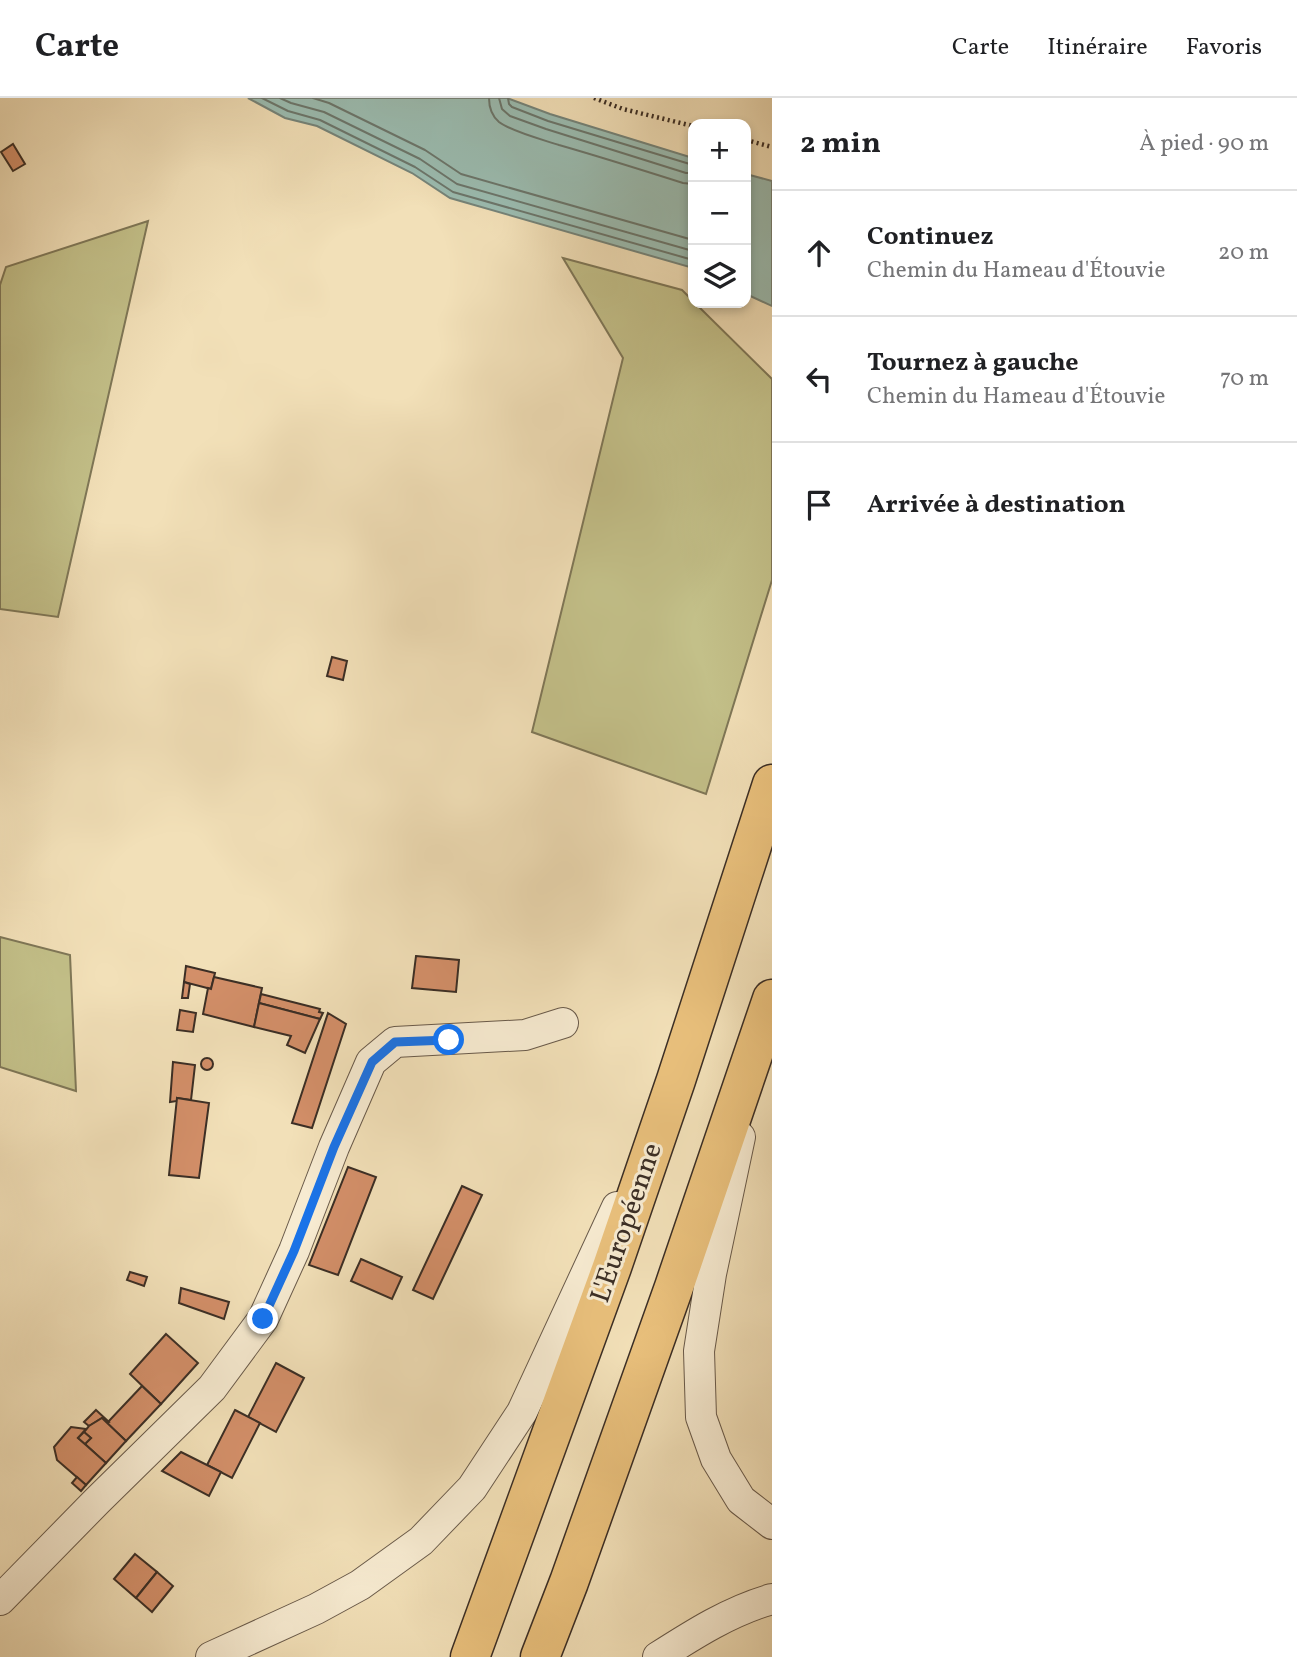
<!DOCTYPE html>
<html lang="fr">
<head>
<meta charset="utf-8">
<style>
	body { margin:0; font-family:Vollkorn,serif; background:#f6f6f6; color:#202124 }
	.controls { position:absolute; right:21px; top:21px; display:grid; overflow:hidden; border-radius:14px; box-shadow:0 4px 10px #0003 }
	.controls button { width:63px; height:63px; display:grid; place-items:center; padding:0; border:0; border-bottom:2px solid #e0e0e0; background:#fff; color:#202124; font:35px sans-serif }
	.stop { position:absolute; width:21px; height:21px; margin:-16px; border:5px solid #1a73e8; border-radius:50%; background:#fff }
	.stop.end { background:#1a73e8; border-color:#fff; box-shadow:0 2px 7px #0008 }
	.list { margin:0; padding:0; list-style:none }
	h2 { display:flex; justify-content:space-between; align-items:center; height:91px; margin:0; padding:0 28px; font-size:30px }
	h2 small { font-size:23px; font-weight:400; color:#757577 }
	.list li { display:grid; grid-template-columns:46px 1fr auto; gap:21px; align-items:center; box-sizing:border-box; height:126px; padding:0 28px; border-top:2px solid #e0e0e0 }
	.list b { display:block; font-size:26px; white-space:nowrap }
	.list p { margin:0; font-size:23px; white-space:nowrap; color:#757577 }
	.list em { font-size:23px; font-style:normal; color:#757577 }
	.icon { flex:none; width:38px; height:38px; fill:none; stroke:currentColor; stroke-width:2; stroke-linecap:round; stroke-linejoin:round }
	.map { position:relative; flex:none; width:772px; height:1559px; overflow:hidden }
	header { display:flex; align-items:center; gap:42px; box-sizing:border-box; height:98px; padding:0 35px; background:#fff; border-bottom:2px solid #e0e0e0 }
	header strong { font-size:33px }
	nav { display:flex; gap:38px; margin-inline-start:auto; font-size:24px }
	main { display:flex }
	aside { flex:1; background:#fff }
	.map>svg:first-child { display:block }
	.green { fill:#c3c089; stroke:#7f7757; stroke-width:2 }
	.water { fill:#9bbdb2; stroke:#75847a; stroke-width:2 }
	.lines { fill:none; stroke-linecap:round; stroke-linejoin:round }
	.shore { stroke:#6b766c; stroke-width:2 }
	.building { fill:#d38f69; stroke:#3b2e25; stroke-width:2 }
	.minor-casing { stroke:#695a4a; stroke-width:32 }
	.highway-casing { stroke:#3b2e25; stroke-width:41 }
	.path { stroke:#3b2e25; stroke-width:4.5; stroke-dasharray:2 3.5; stroke-linecap:butt }
	.minor { stroke:#f7ebd1; stroke-width:30 }
	.highway { stroke:#e9c07c; stroke-width:38 }
	.route { stroke:#1a73e8; stroke-width:9 }
	.labels { text-anchor:middle; dominant-baseline:central; stroke-width:6; stroke-linejoin:round; paint-order:stroke }
	.street-label { font-size:28px; fill:#3b2e25; stroke:#f7ebd1 }
</style>
</head>
<body>
<header>
<strong>Carte</strong>
<nav><a>Carte</a><a>Itinéraire</a><a>Favoris</a></nav>
</header>
<main>
<div class="map">
<svg width="772" height="1559" viewBox="0 0 772 1559">
	<rect width="100%" height="100%" fill="#f2e0b8"/>
	<filter id="stains"><feTurbulence type="fractalNoise" baseFrequency=".00286" numOctaves="4"/><feColorMatrix values="0 0 0 0 .2 0 0 0 0 .09 0 0 0 0 .02 0 0 0 .5 -.17"/></filter>
	<radialGradient id="worn" r=".72"><stop offset=".6" stop-color="#630" stop-opacity="0"/><stop offset="1" stop-color="#630" stop-opacity=".3"/></radialGradient>
	<g class="green">
		<polygon points="148,123 58,519 0,511 0,187 6,169"/>
		<polygon points="563,160 682,192 693,203 693,205 695,205 772,281 772,482 706,696 532,634 623,260"/>
		<polygon points="0,839 70,857 76,993 0,969"/>
	</g>
	<g class="water">
		<polygon points="248,0 507,0 550,16 693,60 693,170 450,100 412,75 317,28 285,20"/>
		<polygon points="746,76 772,83 772,208 746,196"/>
	</g>
	<g class="lines">
		<g class="shore">
			<polyline points="262,0 288,13 320,22 415,69 453,94 693,162"/>
			<polyline points="280,0 291,5 324,14 420,61 457,86 693,153"/>
			<polyline points="313,0 329,5 425,52 461,76 693,142"/>
			<path d="M489 0C489 9 492 18 499 24 512 34 544 42 559 47 601 59 642 72 683 85L693 86"/>
			<polyline points="499,0 502,11 510,18 546,31 686,75 693,75"/>
			<polyline points="508,0 509,6 512,9 548,23 693,67"/>
		</g>
	</g>
	<g class="building">
		<polygon points="13,46 25,66 13,73 1,54"/>
		<polygon points="332,559 347,563 343,582 327,578"/>
		<polygon points="416,858 459,862 456,894 412,890"/>
		<polygon points="186,868 215,875 211,891 184,884"/>
		<polygon points="214,879 262,890 254,929 203,916 208,890 211,891"/>
		<polygon points="184,884 190,886 188,900 182,900"/>
		<polygon points="261,896 320,911 319,914 323,915 320,921 259,905"/>
		<polygon points="259,905 320,921 305,955 287,947 291,938 254,929"/>
		<polygon points="180,912 196,915 193,934 177,932"/>
		<polygon points="328,915 346,926 312,1030 292,1025"/>
		<circle cx="207" cy="966" r="6"/>
		<polygon points="173,964 195,967 191,1002 177,1000 177,1003 170,1004"/>
		<polygon points="177,1000 209,1005 199,1080 169,1077"/>
		<polygon points="348,1069 376,1079 338,1177 309,1167"/>
		<polygon points="462,1088 482,1097 433,1201 413,1192"/>
		<polygon points="361,1161 402,1179 392,1201 351,1183"/>
		<polygon points="130,1174 147,1179 144,1188 127,1182"/>
		<polygon points="181,1190 229,1204 224,1221 179,1205"/>
		<polygon points="166,1236 198,1265 161,1306 130,1276"/>
		<polygon points="276,1265 304,1280 276,1334 248,1319"/>
		<polygon points="142,1288 161,1306 126,1343 107,1325"/>
		<polygon points="96,1312 109,1324 107,1325 102,1320 89,1328 84,1324"/>
		<polygon points="235,1312 260,1325 232,1380 207,1367"/>
		<polygon points="102,1320 126,1343 106,1365 85,1346 91,1340 84,1334 89,1328"/>
		<polygon points="71,1329 86,1331 78,1340 106,1365 86,1387 57,1362 54,1349"/>
		<polygon points="84,1334 91,1340 85,1346 78,1340"/>
		<polygon points="181,1354 221,1374 209,1398 162,1373"/>
		<polygon points="77,1379 86,1387 81,1393 72,1385"/>
		<polygon points="135,1456 157,1474 136,1500 114,1481"/>
		<polygon points="157,1474 173,1488 152,1514 136,1500"/>
	</g>
	<g class="lines">
		<g class="minor-casing">
			<g id="minor">
				<polyline points="740,1039 711,1176 699,1253 701,1319 716,1361 741,1402 772,1426"/>
				<polyline points="0,1502 97,1403 212,1290 263,1221 294,1153 334,1049 371,964 395,944 525,937 563,925"/>
				<polyline points="211,1559 316,1511 360,1487 421,1443 472,1390 522,1314 617,1109"/>
				<path d="M658 1559C694 1536 730 1513 772 1501"/>
			</g>
		</g>
		<g class="highway-casing">
			<g id="highway">
				<polyline points="470,1559 612,1169 676,982 772,686"/>
				<polyline points="540,1559 569,1484 674,1189 772,901"/>
			</g>
		</g>
		<g class="path">
			<polyline points="594,0 623,11 693,28"/>
			<polyline points="746,42 772,49"/>
		</g>
		<use href="#minor" class="minor"/>
		<use href="#highway" class="highway"/>
	</g>
	<g class="lines">
		<polyline class="route" points="263,1221 294,1153 334,1049 372,964 395,944 449,942"/>
	</g>
	<g class="labels">
		<g class="street-label">
			<text transform="translate(627 1125) rotate(-71)">L'Européenne</text>
		</g>
	</g>
	<rect width="100%" height="100%" filter="url(#stains)"/>
	<rect width="100%" height="100%" fill="url(#worn)"/>
</svg>
<div class="controls">
<button>+</button>
<button>−</button>
<button><svg class="icon" aria-label="layers" viewBox="0 0 24 24"><path d="M12 4l9 5-9 5-9-5zM3 14l9 5 9-5"/></svg></button>
</div>
<div class="stop" style="left:449px;top:942px"></div>
<div class="stop end" style="left:263px;top:1221px"></div>
</div>
<aside>
<h2>2 min<small>À pied · 90 m</small></h2>
<ul class="list">
<li><svg class="icon" aria-label="ahead" viewBox="0 0 24 24"><path d="M12 20V5M6 11l6-6 6 6"/></svg><div><b>Continuez</b><p>Chemin du Hameau d'Étouvie</p></div><em>20 m</em></li>
<li><svg class="icon" aria-label="left" viewBox="0 0 24 24"><path d="M17 20v-9H6M10 6l-5 5 5 5"/></svg><div><b>Tournez à gauche</b><p>Chemin du Hameau d'Étouvie</p></div><em>70 m</em></li>
<li><svg class="icon" aria-label="arrive" viewBox="0 0 24 24"><path d="M6 21V4h12l-3 4 3 4H6"/></svg><div><b>Arrivée à destination</b></div></li>
</ul>
</aside>
</main>
</body>
</html>
